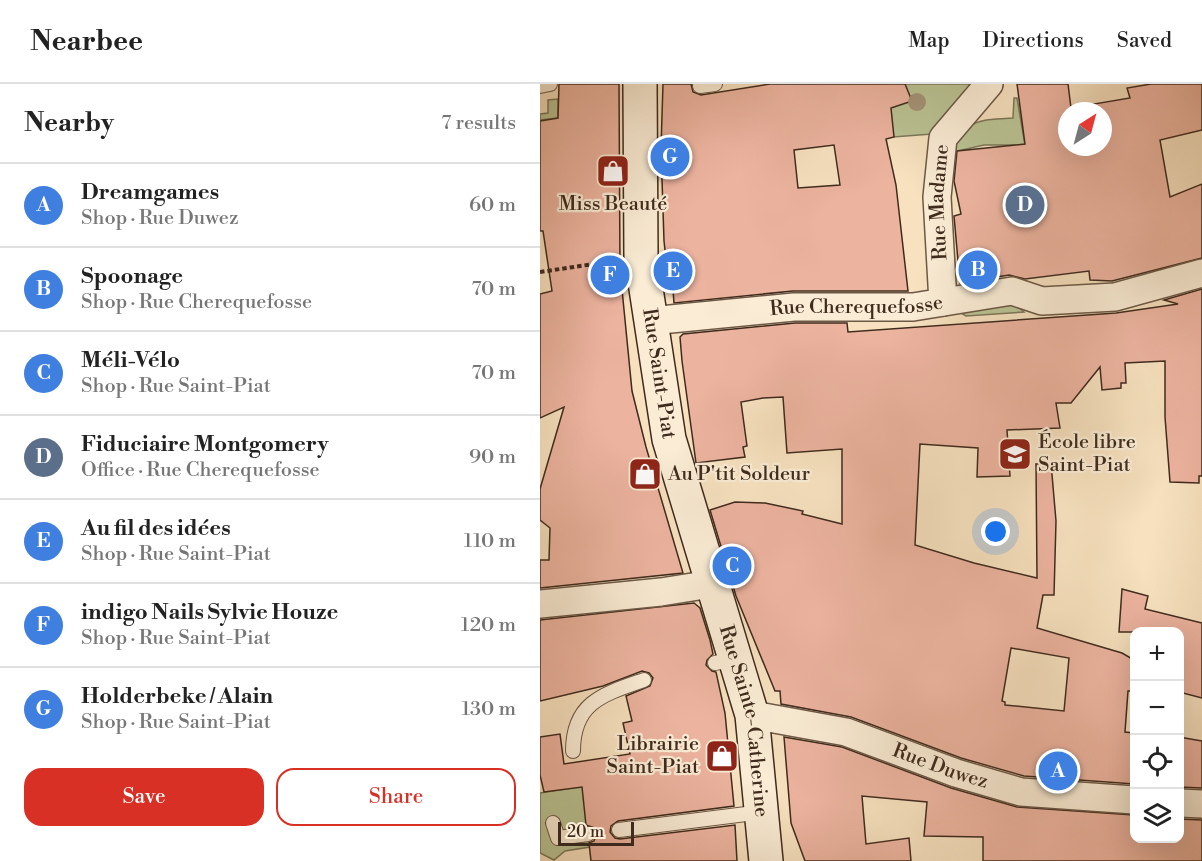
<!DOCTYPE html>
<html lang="en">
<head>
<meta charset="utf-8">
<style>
	body { margin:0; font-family:"Libre Bodoni",serif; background:#f2f2f2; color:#222 }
	.controls { position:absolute; right:18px; bottom:18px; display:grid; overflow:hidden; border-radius:12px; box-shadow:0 6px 24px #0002 }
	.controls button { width:54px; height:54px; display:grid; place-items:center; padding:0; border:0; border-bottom:2px solid #e0e0e0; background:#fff; color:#222; font:30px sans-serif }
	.compass { position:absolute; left:518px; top:18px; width:54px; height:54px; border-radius:50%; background:#fff; box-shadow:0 6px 24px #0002; rotate:36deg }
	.scale { position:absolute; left:18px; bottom:15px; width:76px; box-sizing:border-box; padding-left:6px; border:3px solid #3f2b1d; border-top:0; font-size:16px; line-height:21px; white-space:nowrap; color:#3f2b1d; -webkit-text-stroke:4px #faecd5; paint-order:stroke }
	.you { position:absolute; left:456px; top:448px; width:21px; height:21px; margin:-15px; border:4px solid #fff; border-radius:50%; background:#1a73e8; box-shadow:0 0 0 9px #1a73e833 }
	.badge { display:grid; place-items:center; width:39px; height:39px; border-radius:50%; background:#d93025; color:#fff; font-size:20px; font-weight:700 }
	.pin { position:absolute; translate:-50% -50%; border:3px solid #fff; box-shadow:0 2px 6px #0006 }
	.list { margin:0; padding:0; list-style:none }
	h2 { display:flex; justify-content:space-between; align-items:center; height:78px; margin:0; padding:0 24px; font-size:26px }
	h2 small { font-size:20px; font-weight:400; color:#767676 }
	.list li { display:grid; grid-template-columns:39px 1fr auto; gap:18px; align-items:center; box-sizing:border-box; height:84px; padding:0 24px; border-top:2px solid #e0e0e0 }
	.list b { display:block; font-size:22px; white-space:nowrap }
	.list p { margin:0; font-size:20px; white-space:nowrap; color:#767676 }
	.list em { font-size:20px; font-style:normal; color:#767676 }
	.actions { display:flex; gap:12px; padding:18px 24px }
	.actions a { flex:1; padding:14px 0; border:2px solid #d93025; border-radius:18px; text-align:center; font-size:21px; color:#d93025 }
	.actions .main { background:#d93025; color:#fff }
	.icon { flex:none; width:33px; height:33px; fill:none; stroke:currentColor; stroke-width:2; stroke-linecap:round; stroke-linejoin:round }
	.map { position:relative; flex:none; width:662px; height:777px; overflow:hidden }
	header { display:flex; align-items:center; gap:36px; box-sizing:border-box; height:84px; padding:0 30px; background:#fff; border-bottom:2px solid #e0e0e0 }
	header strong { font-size:28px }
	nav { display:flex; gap:33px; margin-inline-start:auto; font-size:21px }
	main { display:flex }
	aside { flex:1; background:#fff }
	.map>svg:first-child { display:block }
	.green { fill:#bac394; stroke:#7c7758; stroke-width:1.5 }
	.building { fill:#ecb39f; stroke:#3f2b1d; stroke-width:1.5; fill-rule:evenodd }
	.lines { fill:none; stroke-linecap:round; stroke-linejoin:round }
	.lane-casing { stroke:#6d5846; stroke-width:16 }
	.street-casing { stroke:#6d5846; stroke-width:30 }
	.secondary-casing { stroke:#3f2b1d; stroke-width:36 }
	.path { stroke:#3f2b1d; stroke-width:4; stroke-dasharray:4.5 3; stroke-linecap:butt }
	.lane { stroke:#faecd5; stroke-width:14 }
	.street { stroke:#faecd5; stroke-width:27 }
	.secondary { stroke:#faecd5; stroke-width:33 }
	.tree { fill:#a39276 }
	.labels { text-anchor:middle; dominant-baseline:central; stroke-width:4.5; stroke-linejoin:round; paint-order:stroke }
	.street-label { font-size:20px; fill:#3f2b1d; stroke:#faecd5 }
	.poi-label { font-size:20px; fill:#3f2b1d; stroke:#faecd5; text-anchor:start }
</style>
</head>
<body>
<header>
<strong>Nearbee</strong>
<nav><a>Map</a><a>Directions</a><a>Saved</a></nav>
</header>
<main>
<aside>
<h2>Nearby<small>7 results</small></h2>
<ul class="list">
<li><span class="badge" style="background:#3f7fe0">A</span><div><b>Dreamgames</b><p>Shop · Rue Duwez</p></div><em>60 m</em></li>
<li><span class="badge" style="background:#3f7fe0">B</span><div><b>Spoonage</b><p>Shop · Rue Cherequefosse</p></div><em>70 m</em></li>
<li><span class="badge" style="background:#3f7fe0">C</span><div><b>Méli-Vélo</b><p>Shop · Rue Saint-Piat</p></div><em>70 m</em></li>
<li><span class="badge" style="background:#5c6f8a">D</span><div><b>Fiduciaire Montgomery</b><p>Office · Rue Cherequefosse</p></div><em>90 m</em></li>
<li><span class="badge" style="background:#3f7fe0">E</span><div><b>Au fil des idées</b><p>Shop · Rue Saint-Piat</p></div><em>110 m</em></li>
<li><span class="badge" style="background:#3f7fe0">F</span><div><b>indigo Nails Sylvie Houze</b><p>Shop · Rue Saint-Piat</p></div><em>120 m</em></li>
<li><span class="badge" style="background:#3f7fe0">G</span><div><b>Holderbeke / Alain</b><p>Shop · Rue Saint-Piat</p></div><em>130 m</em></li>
</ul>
<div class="actions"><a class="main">Save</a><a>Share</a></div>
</aside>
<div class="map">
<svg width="662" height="777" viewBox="0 0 662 777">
	<rect width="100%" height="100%" fill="#f7e1bf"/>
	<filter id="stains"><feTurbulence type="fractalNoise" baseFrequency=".00333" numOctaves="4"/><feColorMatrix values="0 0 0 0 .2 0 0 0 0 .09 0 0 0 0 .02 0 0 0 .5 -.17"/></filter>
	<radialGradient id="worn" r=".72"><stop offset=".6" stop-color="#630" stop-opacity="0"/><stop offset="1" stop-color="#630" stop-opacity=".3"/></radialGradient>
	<g class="green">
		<polygon points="339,0 429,0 430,2 392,50 353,53"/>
		<path d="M474 14H477L485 61H444L409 69C428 35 437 36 473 34Z"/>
		<polygon points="18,15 18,34 0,36 0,30 8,29 8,16"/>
		<polygon points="470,215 484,228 426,232 416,226"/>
		<polygon points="44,702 50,763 25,767 14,776 0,769 0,709"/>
	</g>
	<g class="building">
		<polygon points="19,0 79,0 80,185 92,307 106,363 143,489 0,504 0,476 9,476 10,444 0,436 0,405 24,323 0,334 0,210 12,207 3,147 0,147 0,37 18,34"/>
		<path d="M123 0H151L153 8 161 11 230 0H365L372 17 351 24 354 53 346 55 356 101 368 207H253L134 219 132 193 128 194 124 157 121 64ZM294 61 300 101 258 104 254 66Z"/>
		<path d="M477 0H528L531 24 590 14 587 4 611 0H662V46L620 56 630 113 662 100V174L572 197 550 196 549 187 485 195 469 191 420 199 414 132 421 130 414 97 417 67 485 60ZM527 27H563V63H527Z"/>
		<path d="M662 205V392H659V399L630 398 625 333V277L585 279 586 299H581V304L562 306 560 283 531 319H516L520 344 467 346 470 392 437 393 438 364 380 360 375 461 434 479 497 494 496 380 511 379 516 437 514 511H503L497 544 582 569 594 576V607H588L585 648 594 649V700L484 692 421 674 311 633 241 620 240 607H235L196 512 170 426 195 418 225 419 263 427 262 430 302 440V365L247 369 243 313 223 314 201 318 207 362 203 363 205 373 156 379 142 277 140 253 143 250 255 239H307L308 248 576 229 638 220 624 216ZM471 564 529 574 524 627 465 621V618L462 617Z"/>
		<polygon points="582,505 608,512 605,525 662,539 662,614 639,608 639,548 579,548"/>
		<polygon points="154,519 160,524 170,556 173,570 167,576 166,581 172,587 176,588 185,629 194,722 78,737 71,742 70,748 75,754 80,755 195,741 197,777 51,777 49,759 54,757 57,749 55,744 46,741 42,703 4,708 0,691 0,653 20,650 24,680 90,670 83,639 92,637 86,612 110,602 113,594 109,589 102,587 63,602 0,617 0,536"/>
		<polygon points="244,653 302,663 411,704 477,723 594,731 594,754 639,754 639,735 662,736 662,777 443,777 443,753 384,752 387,718 322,712 326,760 369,754 371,777 265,777 251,739"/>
		<polygon points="639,653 662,657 662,704 639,703"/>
	</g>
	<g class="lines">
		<g class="lane-casing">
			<g id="lane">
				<polyline points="0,2 10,0"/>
				<polyline points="160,2 175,0"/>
				<polyline points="175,579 196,575"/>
				<path d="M33 667C33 618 64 610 104 596"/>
				<polyline points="13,739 18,754 48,750"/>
				<polyline points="79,746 222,728"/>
			</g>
		</g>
		<g class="street-casing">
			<g id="street">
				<path id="s1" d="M403 218 397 113 403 54 449 0"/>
				<path id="s2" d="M110 237 254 223H373L472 207 502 217 575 213 662 189"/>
				<polyline points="0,520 121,508 171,500"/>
				<path id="s3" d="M212 631 306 648 416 689 481 708 594 716"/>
				<polyline points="640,719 662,720"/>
			</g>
		</g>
		<g class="secondary-casing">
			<g id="secondary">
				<path id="s4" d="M100 0 101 172 129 355 212 631 226 777"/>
			</g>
		</g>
		<polyline class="path" points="0,188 74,177"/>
		<use href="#lane" class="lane"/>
		<use href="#street" class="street"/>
		<use href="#secondary" class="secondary"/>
	</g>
	<circle class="tree" cx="377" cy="18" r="9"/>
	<defs>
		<g id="shop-square" transform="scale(1.725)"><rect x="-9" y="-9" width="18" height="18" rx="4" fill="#8f2418" stroke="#faecd5"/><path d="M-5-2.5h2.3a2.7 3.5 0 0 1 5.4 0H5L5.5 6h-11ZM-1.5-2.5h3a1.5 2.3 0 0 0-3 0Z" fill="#fff"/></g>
		<g id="school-square" transform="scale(1.725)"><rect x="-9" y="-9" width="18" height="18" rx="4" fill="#8f2418" stroke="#faecd5"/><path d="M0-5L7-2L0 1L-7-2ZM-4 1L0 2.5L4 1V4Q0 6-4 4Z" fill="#fff"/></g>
	</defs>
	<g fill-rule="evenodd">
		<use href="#shop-square" x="73" y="87"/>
		<use href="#school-square" x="475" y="370"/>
		<use href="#shop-square" x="105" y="390"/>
		<use href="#shop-square" x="182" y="672"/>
	</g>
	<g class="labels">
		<g class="street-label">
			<text stroke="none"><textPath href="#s1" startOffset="100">Rue Madame</textPath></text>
			<text stroke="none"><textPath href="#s2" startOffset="207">Rue Cherequefosse</textPath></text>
			<text stroke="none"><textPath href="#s4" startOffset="291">Rue Saint-Piat</textPath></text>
			<text stroke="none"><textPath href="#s4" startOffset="650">Rue Sainte-Catherine</textPath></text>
			<text stroke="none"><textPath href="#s3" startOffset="196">Rue Duwez</textPath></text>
		</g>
		<g class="poi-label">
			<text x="73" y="120" text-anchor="middle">Miss Beauté</text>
			<text x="498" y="358">École libre<tspan x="498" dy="23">Saint-Piat</tspan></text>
			<text x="128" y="390">Au P'tit Soldeur</text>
			<text x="159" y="660" text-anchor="end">Librairie<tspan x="159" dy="23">Saint-Piat</tspan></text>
		</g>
	</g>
	<rect width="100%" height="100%" filter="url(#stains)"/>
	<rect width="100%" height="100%" fill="url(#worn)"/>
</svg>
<div class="controls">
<button>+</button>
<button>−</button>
<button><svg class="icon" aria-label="locate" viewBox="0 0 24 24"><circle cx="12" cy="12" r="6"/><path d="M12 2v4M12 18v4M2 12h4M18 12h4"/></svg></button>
<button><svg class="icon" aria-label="layers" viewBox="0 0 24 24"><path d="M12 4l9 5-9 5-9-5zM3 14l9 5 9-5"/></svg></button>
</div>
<svg class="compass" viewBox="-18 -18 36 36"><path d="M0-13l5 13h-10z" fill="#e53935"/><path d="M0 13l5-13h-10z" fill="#767676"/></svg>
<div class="scale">20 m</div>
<div class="you"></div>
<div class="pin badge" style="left:518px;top:687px;background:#3f7fe0">A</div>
<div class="pin badge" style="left:438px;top:186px;background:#3f7fe0">B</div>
<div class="pin badge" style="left:192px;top:482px;background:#3f7fe0">C</div>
<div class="pin badge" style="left:485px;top:121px;background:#5c6f8a">D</div>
<div class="pin badge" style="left:133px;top:187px;background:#3f7fe0">E</div>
<div class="pin badge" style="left:70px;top:191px;background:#3f7fe0">F</div>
<div class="pin badge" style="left:130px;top:73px;background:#3f7fe0">G</div>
</div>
</main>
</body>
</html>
